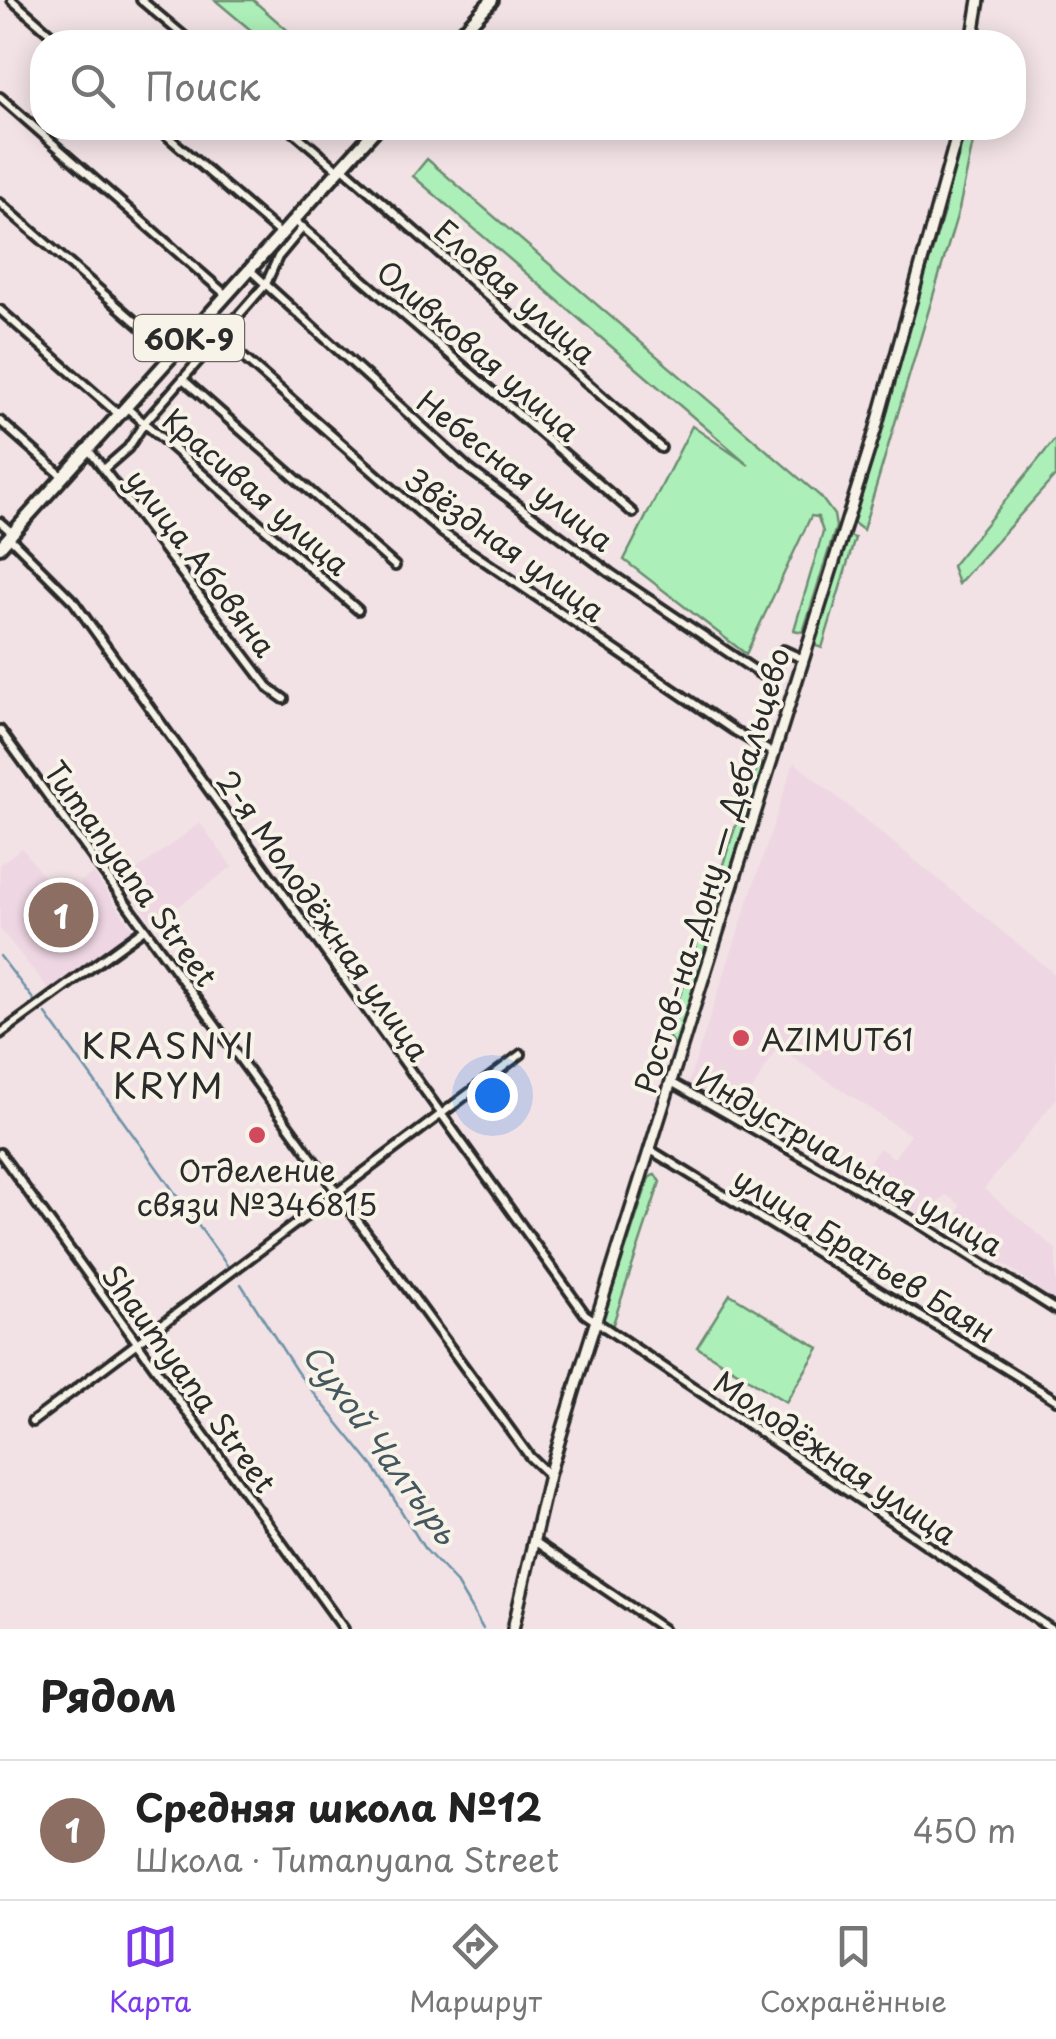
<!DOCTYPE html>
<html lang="ru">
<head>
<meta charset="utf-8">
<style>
	body { margin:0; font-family:"Playpen Sans",sans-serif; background:#f2f2f2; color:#222 }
	.you { position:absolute; left:492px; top:1095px; width:35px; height:35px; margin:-25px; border:8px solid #fff; border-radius:50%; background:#1a73e8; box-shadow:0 0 0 15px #1a73e833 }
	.badge { display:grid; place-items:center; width:65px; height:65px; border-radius:50%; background:#7c3aed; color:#fff; font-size:32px; font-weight:700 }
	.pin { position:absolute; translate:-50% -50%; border:5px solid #fff; box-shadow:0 2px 10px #0006 }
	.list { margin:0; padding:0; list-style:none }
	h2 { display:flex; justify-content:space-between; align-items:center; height:130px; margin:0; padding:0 40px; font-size:42px }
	h2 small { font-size:32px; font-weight:400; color:#767676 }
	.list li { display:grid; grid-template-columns:65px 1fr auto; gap:30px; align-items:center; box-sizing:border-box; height:140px; padding:0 40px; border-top:2px solid #e0e0e0 }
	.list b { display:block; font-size:38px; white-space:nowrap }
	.list p { margin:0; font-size:32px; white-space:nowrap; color:#767676 }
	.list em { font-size:32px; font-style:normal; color:#767676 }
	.icon { flex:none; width:55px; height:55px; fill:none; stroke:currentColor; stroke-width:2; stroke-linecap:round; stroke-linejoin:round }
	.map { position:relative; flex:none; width:1056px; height:1629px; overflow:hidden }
	.search { position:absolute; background:#fff; box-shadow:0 5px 25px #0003; left:30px; right:30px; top:30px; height:110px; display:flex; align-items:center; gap:25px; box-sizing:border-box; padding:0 35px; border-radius:40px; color:#767676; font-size:38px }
	.sheet { height:270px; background:#fff }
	nav { display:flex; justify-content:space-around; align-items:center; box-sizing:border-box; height:140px; border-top:2px solid #e0e0e0; background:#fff; font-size:28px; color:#767676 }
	nav a { display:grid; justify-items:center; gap:5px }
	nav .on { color:#7c3aed }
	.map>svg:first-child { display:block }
	.built { fill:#eed6e3 }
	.green { fill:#adefb9; stroke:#6c8d72; stroke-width:2.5 }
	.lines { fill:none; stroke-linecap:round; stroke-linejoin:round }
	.stream { stroke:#6d92a7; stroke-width:2.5 }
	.street-casing { stroke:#2b2b2b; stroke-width:14 }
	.secondary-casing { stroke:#2b2b2b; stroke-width:16 }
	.primary-casing { stroke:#2b2b2b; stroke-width:18 }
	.street { stroke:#f7f3e8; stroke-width:6 }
	.secondary { stroke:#f7f3e8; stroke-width:9 }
	.primary { stroke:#f7f3e8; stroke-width:10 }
	.poi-dot { fill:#d1495b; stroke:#f7f3e8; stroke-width:4 }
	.labels { text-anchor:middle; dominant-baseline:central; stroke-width:8; stroke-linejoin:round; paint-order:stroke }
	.shield { fill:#f7f3e8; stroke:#686764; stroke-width:2.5 }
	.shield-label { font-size:28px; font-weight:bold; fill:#2b2b2b }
	.street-label { font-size:30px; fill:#2b2b2b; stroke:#f7f3e8 }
	.poi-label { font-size:30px; fill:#2b2b2b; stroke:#f7f3e8; text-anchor:start }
	.water-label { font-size:32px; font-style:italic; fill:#46565f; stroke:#f7f3e8 }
	.quarter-label { font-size:35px; letter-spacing:2.5px; fill:#2b2b2b; stroke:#f7f3e8 }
</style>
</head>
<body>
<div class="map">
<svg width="1056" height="1629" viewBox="0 0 1056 1629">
	<rect width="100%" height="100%" fill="#f2e2e5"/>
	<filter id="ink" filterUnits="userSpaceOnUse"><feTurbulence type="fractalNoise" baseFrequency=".01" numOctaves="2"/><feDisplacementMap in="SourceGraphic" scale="20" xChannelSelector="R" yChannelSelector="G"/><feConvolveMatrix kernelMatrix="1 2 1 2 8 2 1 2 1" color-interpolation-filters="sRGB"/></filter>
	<g filter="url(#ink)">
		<g class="built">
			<polygon points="794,762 1056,975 1056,1099 984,1189 1056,1249 1056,1303 1010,1268 955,1236 960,1204 946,1195 924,1216 858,1177 880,1148 894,1158 910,1135 777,1047 739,1113 688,1084"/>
			<polygon points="200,823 232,867 154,924 122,881"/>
			<polygon points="22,848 48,883 53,880 68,900 83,889 80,882 93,873 134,931 52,993 0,929 0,864"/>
		</g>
		<g class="green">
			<polygon points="215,0 253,0 301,42 265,42"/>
			<polygon points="962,128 976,128 959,209 863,530 851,521 946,205"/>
			<polygon points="427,159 820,496 834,515 836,527 803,632 794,630 823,532 818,517 811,516 746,654 624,560 692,426 749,465 413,176"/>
			<polygon points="1056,438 1056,475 958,584 952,566"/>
			<polygon points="846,535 855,538 822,648 813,645"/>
			<polygon points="761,763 762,770 675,1046 667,1035 751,779"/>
			<polygon points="655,1174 660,1182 611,1330 603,1319 649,1178"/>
			<polygon points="730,1294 819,1348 786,1402 697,1347"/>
		</g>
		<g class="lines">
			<g class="stream">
				<polyline points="0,956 36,1003"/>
				<polyline points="46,1014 229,1268"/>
				<polyline points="241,1284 297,1372 376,1470 424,1548 455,1581 483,1629"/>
			</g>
			<g class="street-casing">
				<g id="street">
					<polyline points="12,0 60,42"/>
					<polyline points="141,0 191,42"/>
					<polyline points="0,97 224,293"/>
					<polyline points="158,128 278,232"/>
					<polyline points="289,128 336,168"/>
					<polyline points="342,167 661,448"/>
					<polyline points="0,203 170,352"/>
					<polyline points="295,221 633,513"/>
					<polyline points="250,270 469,469 610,573 772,682 783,650 803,659"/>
					<polyline points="0,310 116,412"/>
					<polyline points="203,322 443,533 733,730 773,753"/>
					<polyline points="184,380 395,566"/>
					<polyline points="126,407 358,610"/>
					<polyline points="0,421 60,474"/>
					<polyline points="88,449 270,689 284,699"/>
					<polyline points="104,469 128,448 145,422 266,284 278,257 303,227"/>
					<polyline points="0,522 9,530"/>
					<polyline points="9,537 74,602 585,1314 1051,1629"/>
					<polyline points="0,730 530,1457 549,1475"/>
					<polyline points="0,1034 144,929"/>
					<polyline points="671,1082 922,1225 1056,1310"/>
					<polyline points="649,1149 1056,1400"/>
					<polyline points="0,1153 344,1629"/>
					<polyline points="32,1422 521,1054"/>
					<polyline points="534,1541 663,1629"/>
				</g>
			</g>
			<g class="secondary-casing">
				<g id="secondary">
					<polyline points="972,42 979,0"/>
					<polyline points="513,1629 549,1475 582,1365 875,431 959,128"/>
				</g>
			</g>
			<g class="primary-casing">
				<g id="primary">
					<polyline points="453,42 492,0"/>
					<polyline points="0,547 377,128"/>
				</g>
			</g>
			<use href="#street" class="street"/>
			<use href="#secondary" class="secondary"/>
			<use href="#primary" class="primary"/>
		</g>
	</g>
	<g class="poi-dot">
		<circle cx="741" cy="1038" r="10"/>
		<circle cx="257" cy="1135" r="10"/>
	</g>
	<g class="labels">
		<rect class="shield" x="134" y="315" width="110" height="46" rx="8"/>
		<g class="shield-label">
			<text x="189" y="338">60К-9</text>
		</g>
		<g class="street-label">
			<text transform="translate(516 291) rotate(41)">Еловая улица</text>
			<text transform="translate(479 350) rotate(41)">Оливковая улица</text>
			<text transform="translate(516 470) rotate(38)">Небесная улица</text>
			<text transform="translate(257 491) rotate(41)">Красивая улица</text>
			<text transform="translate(506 544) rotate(36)">Звёздная улица</text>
			<text transform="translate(202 562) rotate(53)">улица Абовяна</text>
			<text transform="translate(711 870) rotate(-73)">Ростов-на-Дону — Дебальцево</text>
			<text transform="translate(132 873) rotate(54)">Tumanyana Street</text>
			<text transform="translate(324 915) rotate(55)">2-я Молодёжная улица</text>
			<text transform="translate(850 1160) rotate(30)">Индустриальная улица</text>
			<text transform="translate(865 1254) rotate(32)">улица Братьев Баян</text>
			<text transform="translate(190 1378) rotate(54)">Shaumyana Street</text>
			<text transform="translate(836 1457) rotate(34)">Молодёжная улица</text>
		</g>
		<g class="poi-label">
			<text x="761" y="1038">AZIMUT61</text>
			<text x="257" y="1169" text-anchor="middle">Отделение<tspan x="257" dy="34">связи №346815</tspan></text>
		</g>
		<g class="water-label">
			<text transform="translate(381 1443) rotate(54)">Сухой Чалтырь</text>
		</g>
		<g class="quarter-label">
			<text x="169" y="1044">KRASNYI<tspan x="169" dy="40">KRYM</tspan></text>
		</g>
	</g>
</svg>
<div class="you"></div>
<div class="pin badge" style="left:61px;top:915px;background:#8d6e63">1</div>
<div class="search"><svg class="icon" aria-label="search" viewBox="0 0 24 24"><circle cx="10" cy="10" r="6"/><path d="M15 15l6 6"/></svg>Поиск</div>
</div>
<section class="sheet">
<h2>Рядом<small></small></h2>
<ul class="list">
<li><span class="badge" style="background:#8d6e63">1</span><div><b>Средняя школа №12</b><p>Школа · Tumanyana Street</p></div><em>450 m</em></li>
</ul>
</section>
<nav>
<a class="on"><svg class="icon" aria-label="map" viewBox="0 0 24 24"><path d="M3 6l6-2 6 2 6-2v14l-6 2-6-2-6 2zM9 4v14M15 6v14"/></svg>Карта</a>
<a><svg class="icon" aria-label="directions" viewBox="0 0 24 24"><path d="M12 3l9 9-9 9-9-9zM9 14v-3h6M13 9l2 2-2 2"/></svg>Маршрут</a>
<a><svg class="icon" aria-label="saved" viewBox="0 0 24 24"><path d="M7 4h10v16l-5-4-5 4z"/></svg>Сохранённые</a>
</nav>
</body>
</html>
